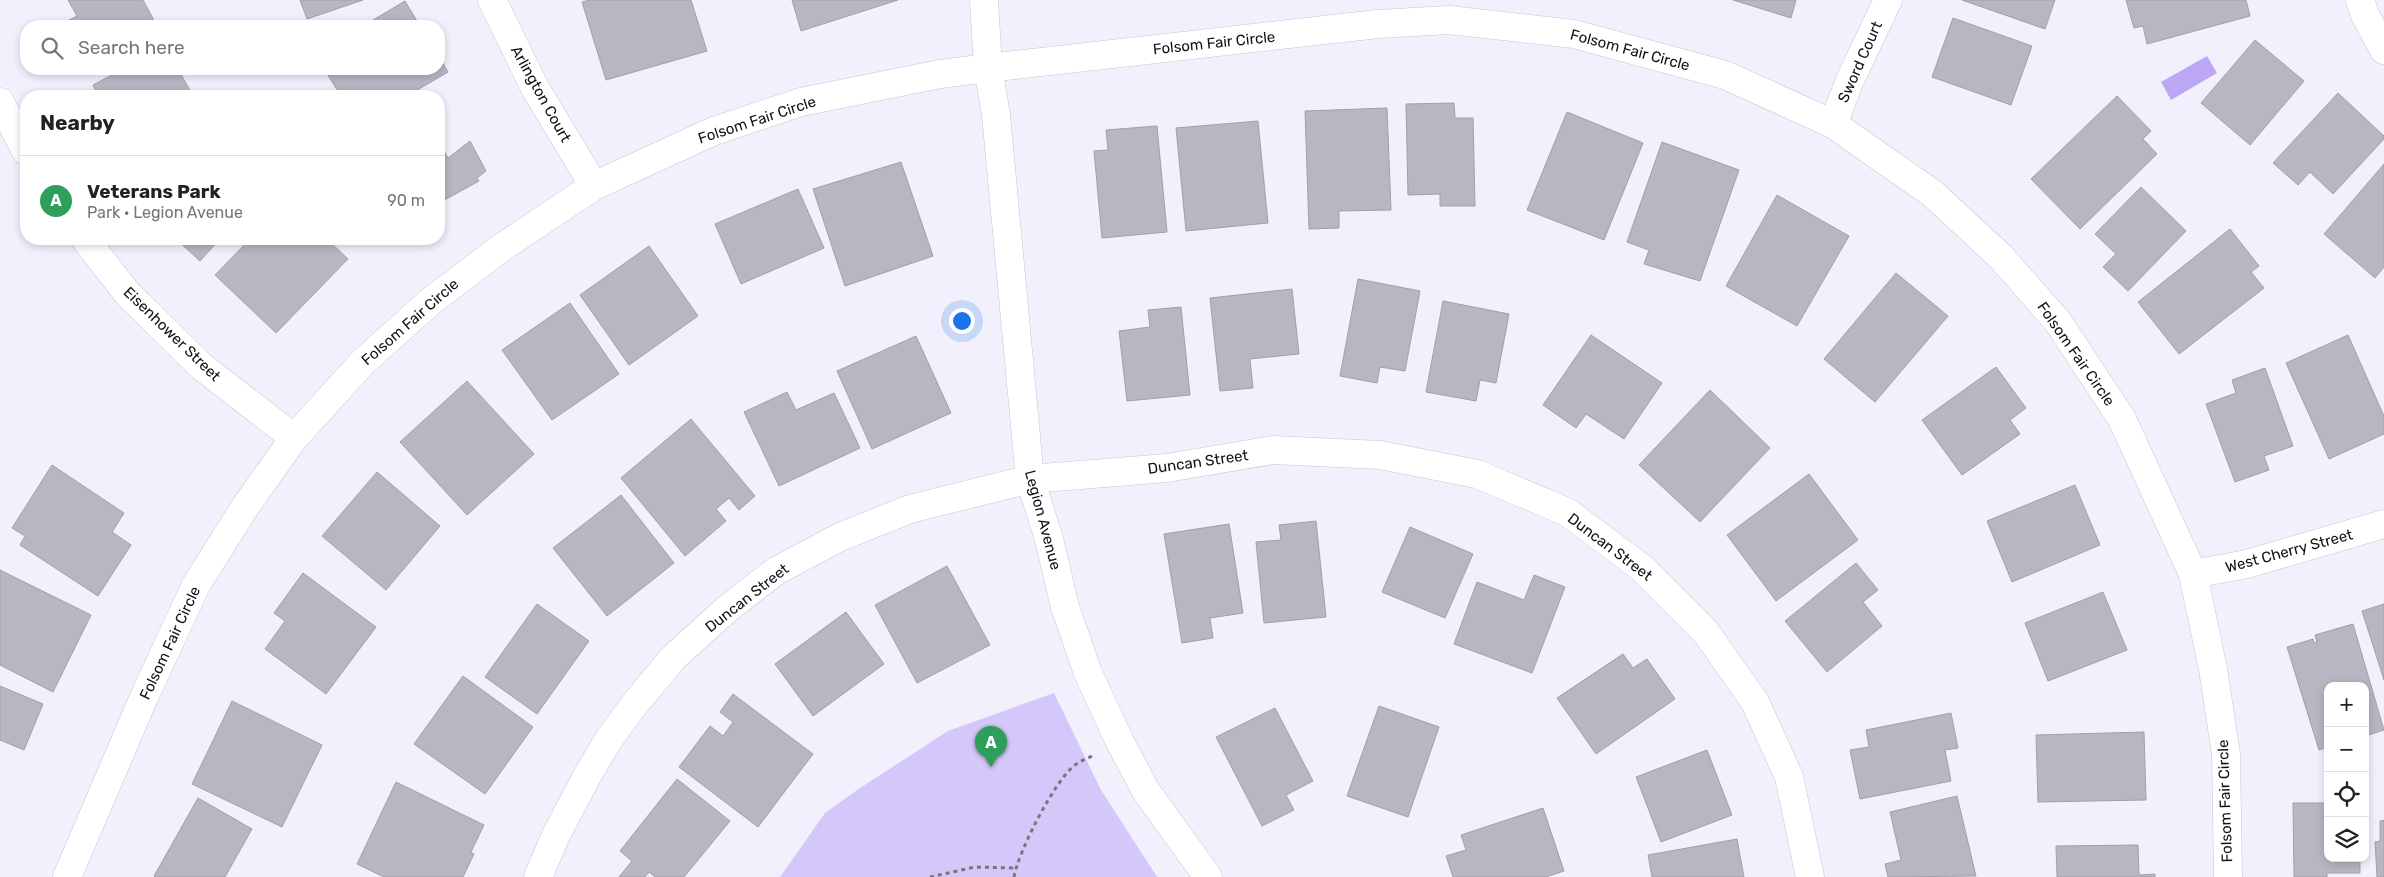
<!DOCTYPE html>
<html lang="en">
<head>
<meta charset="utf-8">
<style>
	body { margin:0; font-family:Rubik,sans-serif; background:#f2f2f2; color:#222 }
	.controls { position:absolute; right:15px; bottom:15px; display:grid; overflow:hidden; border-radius:10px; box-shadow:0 2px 8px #0003 }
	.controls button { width:45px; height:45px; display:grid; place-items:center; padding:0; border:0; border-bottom:1px solid #e0e0e0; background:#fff; color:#222; font:25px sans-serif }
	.you { position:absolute; left:961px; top:320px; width:18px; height:18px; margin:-12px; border:4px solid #fff; border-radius:50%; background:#1a73e8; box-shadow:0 0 0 8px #1a73e833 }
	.badge { display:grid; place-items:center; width:32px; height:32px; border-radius:50%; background:#1a73e8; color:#fff; font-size:16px; font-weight:700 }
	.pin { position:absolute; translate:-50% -41px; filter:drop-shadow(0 1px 2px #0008) }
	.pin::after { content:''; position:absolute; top:26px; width:18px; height:15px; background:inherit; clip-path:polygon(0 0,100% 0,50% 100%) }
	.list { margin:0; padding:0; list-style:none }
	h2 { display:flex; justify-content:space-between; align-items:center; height:65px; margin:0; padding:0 20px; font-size:21px }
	h2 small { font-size:16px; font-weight:400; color:#767676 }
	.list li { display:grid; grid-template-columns:32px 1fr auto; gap:15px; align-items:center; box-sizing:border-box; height:90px; padding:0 20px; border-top:1px solid #e0e0e0 }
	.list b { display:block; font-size:19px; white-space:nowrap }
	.list p { margin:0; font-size:16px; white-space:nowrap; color:#767676 }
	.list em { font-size:16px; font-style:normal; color:#767676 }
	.icon { flex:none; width:28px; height:28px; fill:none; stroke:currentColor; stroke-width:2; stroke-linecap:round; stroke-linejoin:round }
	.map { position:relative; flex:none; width:2384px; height:877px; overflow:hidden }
	.search { position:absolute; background:#fff; box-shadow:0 2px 8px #0003; left:20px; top:20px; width:425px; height:55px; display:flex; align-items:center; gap:12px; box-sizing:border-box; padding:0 18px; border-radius:20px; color:#767676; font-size:19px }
	.panel { position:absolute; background:#fff; box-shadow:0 2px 8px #0003; left:20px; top:90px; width:425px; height:155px; border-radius:20px }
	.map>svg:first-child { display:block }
	.green { fill:#d4c7fa }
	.water { fill:#bca7f4 }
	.building { fill:#b9b6c3; stroke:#a29fab }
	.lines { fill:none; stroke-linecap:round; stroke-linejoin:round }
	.minor-casing { stroke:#c8c5d2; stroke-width:29 }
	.path { stroke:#78777f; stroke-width:3; stroke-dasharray:4 4; stroke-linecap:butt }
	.minor { stroke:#fff; stroke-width:28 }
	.labels { text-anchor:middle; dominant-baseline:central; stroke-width:5; stroke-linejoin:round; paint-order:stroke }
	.street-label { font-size:15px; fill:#121116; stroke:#fff }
</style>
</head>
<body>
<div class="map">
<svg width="2384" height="877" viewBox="0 0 2384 877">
	<rect width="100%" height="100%" fill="#f3f0fd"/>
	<polygon class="green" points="1054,693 1101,790 1157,877 780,877 825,813 860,788 948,731"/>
	<polygon class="water" points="2207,56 2217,73 2171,100 2161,82"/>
	<g class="building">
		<polygon points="68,0 143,0 157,26 58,26 77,16"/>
		<polygon points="300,0 363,0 307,19"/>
		<polygon points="589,0 691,0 707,51 606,80 582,2"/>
		<polygon points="792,0 898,0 801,31"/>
		<polygon points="1733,0 1796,0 1791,18"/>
		<polygon points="1962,0 2055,0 2045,29"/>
		<polygon points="2126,0 2246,0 2250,16 2147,44 2143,26 2134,28"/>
		<polygon points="405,1 420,26 363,26"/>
		<polygon points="1953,18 2032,46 2011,105 1932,77"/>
		<polygon points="2255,40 2304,81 2250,145 2201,103"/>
		<polygon points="439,57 448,72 407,96 341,96 324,69 439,69"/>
		<polygon points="123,69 178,69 193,96 98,96 93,85"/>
		<polygon points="2338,93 2384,136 2384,139 2333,194 2310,172 2298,185 2273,163"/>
		<polygon points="2117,96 2151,131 2143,139 2157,154 2080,229 2031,179"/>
		<polygon points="1454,103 1455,118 1473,118 1475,206 1440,206 1440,194 1408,195 1406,104"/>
		<polygon points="1387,108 1391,210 1339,211 1339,228 1309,229 1305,111"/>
		<polygon points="1567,112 1643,143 1604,240 1527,210"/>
		<polygon points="1258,121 1268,223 1186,231 1176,128"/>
		<polygon points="1157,126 1167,232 1102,238 1094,151 1108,150 1106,130"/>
		<polygon points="470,141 486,171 477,178 479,181 439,203 439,143 448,158"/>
		<polygon points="1662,142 1739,170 1700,281 1644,264 1649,250 1627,242"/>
		<polygon points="901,162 933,256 845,286 813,189"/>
		<polygon points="2384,164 2384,267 2375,278 2324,234"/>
		<polygon points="2141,187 2186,231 2128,291 2103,267 2116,254 2095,234"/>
		<polygon points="798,189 824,248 741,284 715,224"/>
		<polygon points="1777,195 1849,236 1797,326 1726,286"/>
		<polygon points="2230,229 2259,266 2251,272 2264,288 2179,354 2138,302"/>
		<polygon points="176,239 220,239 200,261"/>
		<polygon points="250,239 327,239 348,259 276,333 215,275"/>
		<polygon points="649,246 698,316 629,365 580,295"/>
		<polygon points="1896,273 1948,316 1875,402 1824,359"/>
		<polygon points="1358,279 1420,291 1405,371 1380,367 1377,383 1340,376"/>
		<polygon points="1292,289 1299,354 1250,359 1253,388 1220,391 1210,298"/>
		<polygon points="1443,301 1509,314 1496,383 1480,380 1476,401 1426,392"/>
		<polygon points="570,303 619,374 552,420 502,350"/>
		<polygon points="1181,307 1190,395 1127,401 1119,331 1150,327 1148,310"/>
		<polygon points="1591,335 1662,383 1624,439 1586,414 1576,428 1543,405"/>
		<polygon points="2348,335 2384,416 2384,434 2329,459 2286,363"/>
		<polygon points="916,336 951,413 872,449 837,371"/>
		<polygon points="1996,367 2026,408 2010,420 2020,434 1962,475 1922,420"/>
		<polygon points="2265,368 2293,446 2264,456 2269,470 2235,482 2206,404 2236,393 2232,380"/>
		<polygon points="467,381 534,454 467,515 400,442"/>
		<polygon points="1710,390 1770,448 1700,522 1639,465"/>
		<polygon points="787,392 796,410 834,393 860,448 779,486 744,412"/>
		<polygon points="691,419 755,496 739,510 729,498 716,509 726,521 685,556 621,478"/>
		<polygon points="52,465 124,513 112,532 131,545 98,596 20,545 25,536 12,528"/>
		<polygon points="377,472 440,526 386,590 322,536"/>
		<polygon points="1809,474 1858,540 1776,601 1727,535"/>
		<polygon points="2075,485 2100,545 2012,582 1987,521"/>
		<polygon points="621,495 674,563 607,616 553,548"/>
		<polygon points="1316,521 1326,617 1264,623 1256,542 1281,540 1279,525"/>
		<polygon points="1229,524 1243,613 1210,618 1213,638 1182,643 1164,534"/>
		<polygon points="1410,527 1473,554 1445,618 1382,592"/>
		<polygon points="1856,563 1878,590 1863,602 1882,626 1827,672 1785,621"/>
		<polygon points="947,566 990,645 917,683 875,605"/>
		<polygon points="0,570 91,615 53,692 0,665"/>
		<polygon points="303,573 376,627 326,694 265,649 285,621 274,613"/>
		<polygon points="1534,575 1565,587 1532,673 1454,644 1477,582 1524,600"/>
		<polygon points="2103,592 2127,650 2048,681 2025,623"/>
		<polygon points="537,604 589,641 537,714 485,677"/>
		<polygon points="2384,604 2384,680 2362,611"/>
		<polygon points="846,612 884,664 813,716 775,664"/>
		<polygon points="2353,624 2384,730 2365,736 2365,686 2328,686 2328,747 2319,750 2287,647 2313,639 2314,643 2317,642 2315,635"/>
		<polygon points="1623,654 1633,668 1647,659 1675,699 1596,754 1557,698"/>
		<polygon points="463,676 533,727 485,794 414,744"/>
		<polygon points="0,686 43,704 24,750 0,740"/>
		<polygon points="733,694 813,754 758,827 679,767 710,726 723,736 733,722 720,712"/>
		<polygon points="232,701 322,745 282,827 192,784"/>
		<polygon points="1379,706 1439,727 1408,817 1347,796"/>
		<polygon points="1275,708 1313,781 1286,795 1294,810 1262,826 1216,737"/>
		<polygon points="1951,713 1958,748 1945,750 1951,781 1860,799 1850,750 1869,747 1866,730"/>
		<polygon points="2144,732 2146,800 2038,802 2036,735"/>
		<polygon points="1707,750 1732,815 1661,842 1636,777"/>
		<polygon points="677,779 730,821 684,877 655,877 649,872 645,877 619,877 632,861 620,851"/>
		<polygon points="396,782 484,825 471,852 474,854 463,877 384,877 357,864"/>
		<polygon points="1957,796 1976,876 1888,877 1885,864 1901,860 1890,812"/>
		<polygon points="198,798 252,829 225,877 155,877 154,876"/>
		<polygon points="2293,803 2328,803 2328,858 2360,858 2360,873 2327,873 2327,877 2294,877"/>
		<polygon points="1543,808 1564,871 1546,877 1453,877 1446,856 1466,850 1461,835"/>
		<polygon points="2384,820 2384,877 2377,877 2375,842 2380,841 2380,821"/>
		<polygon points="1737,839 1744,877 1652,877 1648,855"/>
		<polygon points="2138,845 2139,875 2155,874 2155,877 2057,877 2056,846"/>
	</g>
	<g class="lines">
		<g class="minor-casing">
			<g id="minor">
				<polyline points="492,0 535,88 594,186"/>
				<polyline points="984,0 988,68 996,115 1030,479 1049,539 1065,607 1088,673 1119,740 1146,791 1208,877"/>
				<polyline points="2360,0 2365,15 2384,50"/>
				<polyline points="0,102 26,151"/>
				<polyline points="1833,124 1850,80 1888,0"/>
				<polyline points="85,239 127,293 201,366 294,438"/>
				<polyline points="2193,574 2247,564 2384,524"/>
				<polyline points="67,877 144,697 196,585 245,507 294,438 363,362 431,301 501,248 594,186 714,131 801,102 940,74 988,68 1378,24 1449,20 1574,34 1725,75 1833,124 1933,194 2001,257 2058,322 2122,419 2193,574 2213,669 2226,754 2228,877"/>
				<polyline points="538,877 556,835 587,776 609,739 634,705 673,658 727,609 776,571 840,537 910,509 1030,479 1167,468 1273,450 1380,455 1477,474 1567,512 1643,569 1705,631 1755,702 1789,777 1810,877"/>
			</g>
		</g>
		<g class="path">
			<polyline points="930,877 975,867 1015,868"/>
			<path d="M1014 877C1018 852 1055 780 1075 765 1080 761 1086 759 1092 756"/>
		</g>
		<use href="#minor" class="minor"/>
	</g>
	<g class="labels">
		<g class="street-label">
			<text transform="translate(1214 43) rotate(-6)">Folsom Fair Circle</text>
			<text transform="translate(1630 50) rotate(15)">Folsom Fair Circle</text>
			<text transform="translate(1860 62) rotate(-66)">Sword Court</text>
			<text transform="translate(541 94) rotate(61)">Arlington Court</text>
			<text transform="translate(757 120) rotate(-18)">Folsom Fair Circle</text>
			<text transform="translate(410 322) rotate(-41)">Folsom Fair Circle</text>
			<text transform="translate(172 334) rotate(44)">Eisenhower Street</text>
			<text transform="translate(2076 354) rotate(55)">Folsom Fair Circle</text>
			<text transform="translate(1198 462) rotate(-8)">Duncan Street</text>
			<text transform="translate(1043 520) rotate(75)">Legion Avenue</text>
			<text transform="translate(1610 547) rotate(37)">Duncan Street</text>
			<text transform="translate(2289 551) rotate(-15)">West Cherry Street</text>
			<text transform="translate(747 598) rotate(-38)">Duncan Street</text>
			<text transform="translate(170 643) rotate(-65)">Folsom Fair Circle</text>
			<text transform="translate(2225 801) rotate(-92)">Folsom Fair Circle</text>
		</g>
	</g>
</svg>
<div class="controls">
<button>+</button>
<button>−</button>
<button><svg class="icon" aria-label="locate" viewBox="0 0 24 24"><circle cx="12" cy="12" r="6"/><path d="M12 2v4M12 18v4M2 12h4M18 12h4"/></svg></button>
<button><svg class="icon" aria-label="layers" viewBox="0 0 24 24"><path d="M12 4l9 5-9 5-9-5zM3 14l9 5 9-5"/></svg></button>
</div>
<div class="you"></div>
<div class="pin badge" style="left:991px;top:767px;background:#2e9e5b">A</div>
<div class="search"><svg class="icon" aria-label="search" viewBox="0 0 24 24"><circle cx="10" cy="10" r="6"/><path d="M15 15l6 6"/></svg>Search here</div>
<section class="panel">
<h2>Nearby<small></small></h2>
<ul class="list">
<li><span class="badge" style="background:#2e9e5b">A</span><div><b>Veterans Park</b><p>Park · Legion Avenue</p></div><em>90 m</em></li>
</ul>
</section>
</div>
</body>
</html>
